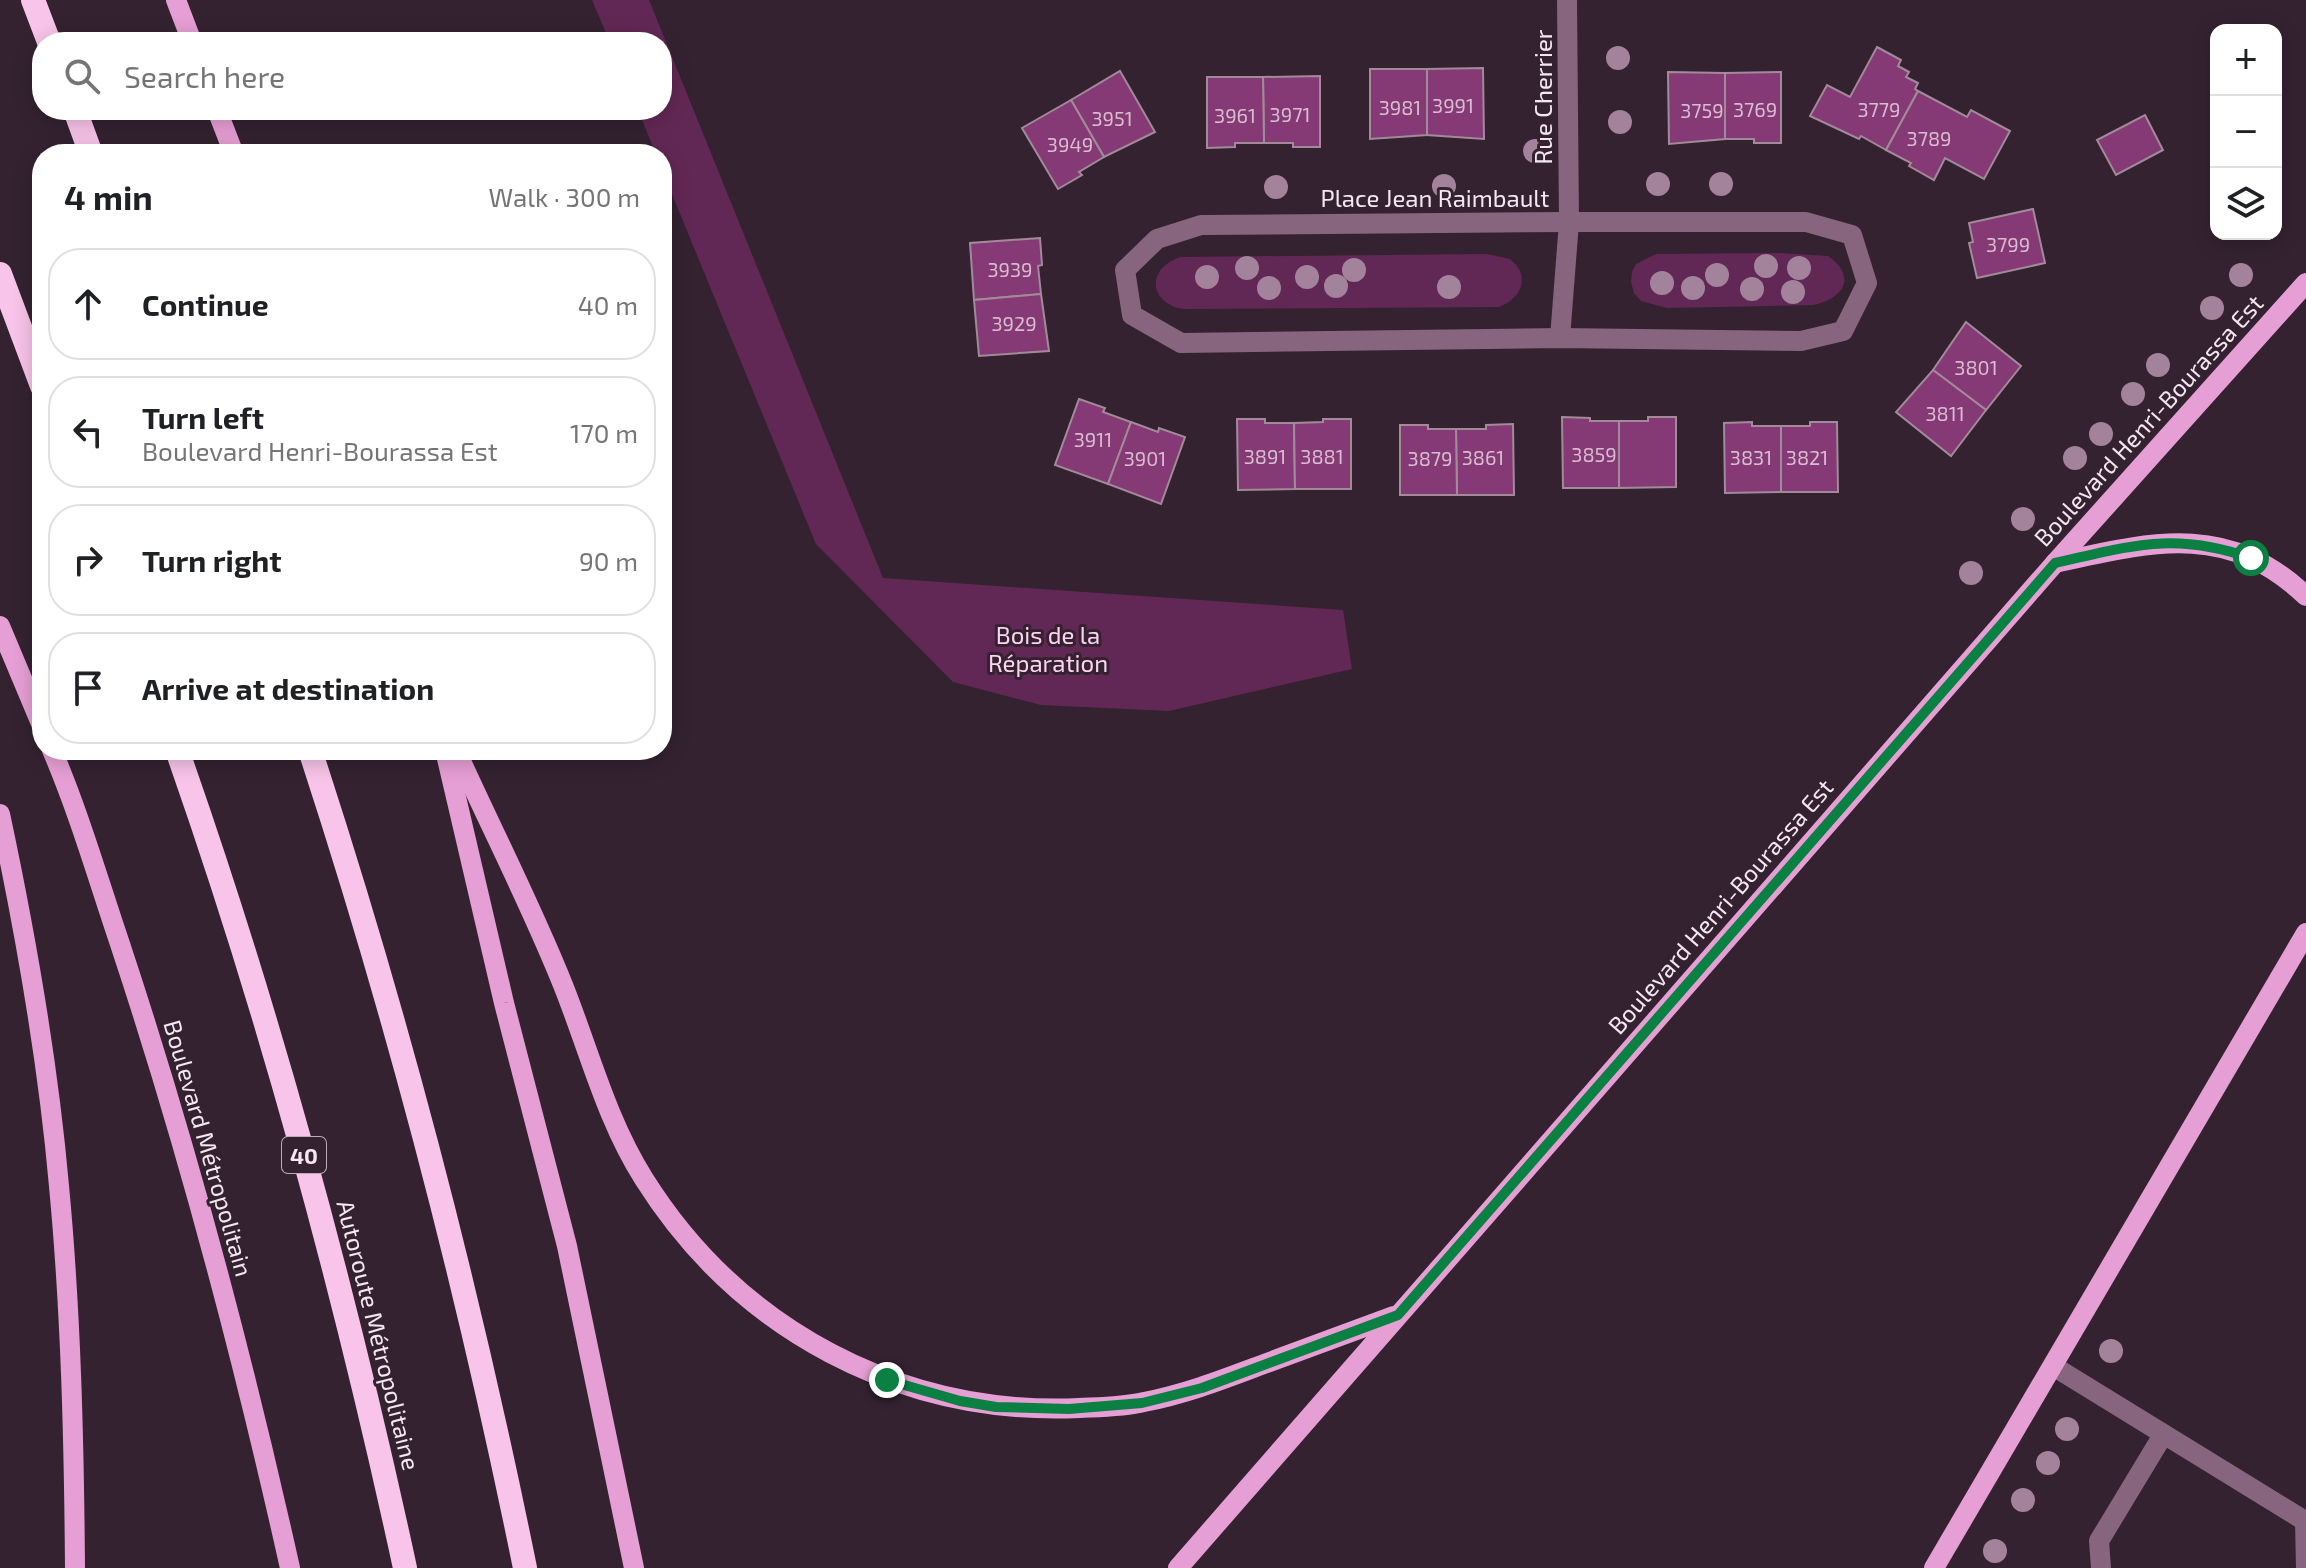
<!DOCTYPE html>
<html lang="en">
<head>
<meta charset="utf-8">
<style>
	body { margin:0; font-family:"Exo 2",sans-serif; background:#f2f2f2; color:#202124 }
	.controls { position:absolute; right:24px; top:24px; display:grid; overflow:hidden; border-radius:16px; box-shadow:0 4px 20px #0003 }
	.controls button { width:72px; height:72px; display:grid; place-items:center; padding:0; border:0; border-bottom:2px solid #e0e0e0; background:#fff; color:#202124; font:40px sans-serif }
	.stop { position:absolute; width:24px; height:24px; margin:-18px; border:6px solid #0b8043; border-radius:50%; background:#fff }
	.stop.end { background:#0b8043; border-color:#fff; box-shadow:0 2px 8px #0008 }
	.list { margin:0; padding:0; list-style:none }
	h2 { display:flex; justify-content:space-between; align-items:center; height:104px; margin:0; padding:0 32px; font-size:34px }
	h2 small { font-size:26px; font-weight:400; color:#757577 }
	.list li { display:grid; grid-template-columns:52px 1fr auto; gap:24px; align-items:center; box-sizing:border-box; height:112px; margin:0 16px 16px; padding:0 16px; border:2px solid #e0e0e0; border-radius:32px }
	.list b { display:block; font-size:30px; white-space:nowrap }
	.list p { margin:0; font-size:26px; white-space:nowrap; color:#757577 }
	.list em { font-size:26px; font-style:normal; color:#757577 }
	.icon { flex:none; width:44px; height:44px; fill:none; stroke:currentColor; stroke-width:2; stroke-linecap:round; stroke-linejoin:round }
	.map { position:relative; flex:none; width:2306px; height:1568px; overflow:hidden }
	.search { position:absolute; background:#fff; box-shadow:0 4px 20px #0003; left:32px; top:32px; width:640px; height:88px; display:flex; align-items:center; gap:20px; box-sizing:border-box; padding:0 28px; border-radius:32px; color:#757577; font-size:30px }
	.panel { position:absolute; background:#fff; box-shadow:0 4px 20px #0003; left:32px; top:144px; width:640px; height:616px; border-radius:32px }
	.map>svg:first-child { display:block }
	.green { fill:#622855 }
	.building { fill:#863a75; stroke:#a18a9a; stroke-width:2 }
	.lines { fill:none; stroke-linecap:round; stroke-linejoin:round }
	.minor { stroke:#87657e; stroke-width:20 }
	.major { stroke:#e69fd4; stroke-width:20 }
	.highway { stroke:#f8c4e9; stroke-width:24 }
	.tree { fill:#a3839b }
	.route { stroke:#0b8043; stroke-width:10 }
	.labels { text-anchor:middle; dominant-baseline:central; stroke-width:6; stroke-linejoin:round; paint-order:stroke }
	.number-label { font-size:20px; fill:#d8bcd1 }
	.shield { fill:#342230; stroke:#baacb6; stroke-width:2 }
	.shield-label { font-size:22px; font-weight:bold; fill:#f4e7f0 }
	.street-label { font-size:24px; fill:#f4e7f0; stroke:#342230 }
	.park-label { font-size:24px; fill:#fed3f2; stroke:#342230 }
</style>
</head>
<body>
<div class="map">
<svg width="2306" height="1568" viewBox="0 0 2306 1568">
	<rect width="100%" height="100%" fill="#342230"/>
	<g class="green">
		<polygon points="592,0 649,0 883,578 1343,610 1352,669 1169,711 1041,705 953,682 816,544 662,170 662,154 656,154 638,110 662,110 662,42 610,42"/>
		<path d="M1779 253 1828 256C1858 277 1843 299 1813 305L1667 308 1641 301 1634 293 1631 282 1632 272 1636 264 1656 254Z"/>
		<path d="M1487 254 1510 259C1531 276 1522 298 1499 307L1183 309C1147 302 1147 267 1181 257Z"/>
	</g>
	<g class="building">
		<polygon points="1877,47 1901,60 1898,66 1909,72 1906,77 1918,83 1915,89 1918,91 1886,150 1861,136 1859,139 1810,116 1827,85 1850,97"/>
		<polygon points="1483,68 1484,139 1427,135 1427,69"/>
		<polygon points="1370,69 1427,69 1427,135 1370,139"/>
		<polygon points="1120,71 1155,132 1104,157 1071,100"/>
		<polygon points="1668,72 1725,73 1725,139 1669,144"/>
		<polygon points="1781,72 1781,143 1754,143 1754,139 1725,139 1725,73"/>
		<polygon points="1320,76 1320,147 1293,147 1293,143 1264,143 1263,77"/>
		<polygon points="1207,77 1263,77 1264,143 1235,143 1235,147 1207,148"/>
		<polygon points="1918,91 1967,117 1971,110 2010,131 1984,179 1945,158 1934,180 1909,166 1911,163 1886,150"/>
		<polygon points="1071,100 1104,157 1079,172 1082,175 1058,189 1022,128"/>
		<polygon points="2145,115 2163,150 2116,175 2097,140"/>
		<polygon points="2033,209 2045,263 1977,278 1969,243 1973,242 1969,223"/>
		<polygon points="1040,238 1042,265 1038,266 1041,294 974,300 970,243"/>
		<polygon points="1041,294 1049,351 979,356 974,300"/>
		<polygon points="1966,322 2021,366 1986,410 1933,370"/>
		<polygon points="1933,370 1986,410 1951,456 1896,412"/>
		<polygon points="1079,399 1105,408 1103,412 1131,422 1108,484 1055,465"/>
		<polygon points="1562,417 1590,418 1590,421 1619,421 1619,488 1563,488"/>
		<polygon points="1648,417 1676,417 1676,487 1619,488 1619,421 1648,421"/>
		<polygon points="1237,419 1265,419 1265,423 1294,423 1295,489 1238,490"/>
		<polygon points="1323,419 1351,419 1351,489 1295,489 1294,423 1323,422"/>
		<polygon points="1131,422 1158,432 1159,428 1185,437 1161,504 1108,484"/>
		<polygon points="1752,422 1752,426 1781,426 1781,492 1725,493 1724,423"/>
		<polygon points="1810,422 1837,422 1838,492 1781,492 1781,426 1810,426"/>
		<polygon points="1513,424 1514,495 1457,495 1456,429 1486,429 1486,425"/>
		<polygon points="1400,425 1428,425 1428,429 1456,429 1457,495 1400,495"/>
	</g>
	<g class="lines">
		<g class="minor">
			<polygon points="1569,222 1806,222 1852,235 1867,283 1843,331 1801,341 1560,338 1181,343 1132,315 1125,270 1157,239 1201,225"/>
			<polyline points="1560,338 1569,222 1567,0"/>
			<polyline points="2053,1366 2305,1521 2306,1568"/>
			<polyline points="2101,1568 2099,1541 2163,1435"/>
		</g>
		<g class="major">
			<polyline points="176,0 192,42"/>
			<polyline points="217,110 234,154"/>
			<path d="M2055 563C2151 542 2227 521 2306 596"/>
			<polyline points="0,626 42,726"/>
			<path d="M52 750C79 813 98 879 120 944 188 1149 243 1357 290 1568"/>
			<polyline points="445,750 504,1003 567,1246 634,1568"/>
			<path d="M456 750C491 828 531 905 563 985 589 1050 606 1119 644 1179 739 1330 901 1416 1079 1408 1101 1407 1123 1407 1144 1402 1186 1394 1224 1379 1264 1364 1307 1348 1351 1332 1394 1316"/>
			<path d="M0 814C26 936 48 1061 59 1186 71 1313 74 1441 75 1568"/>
			<polyline points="1178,1568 2055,563 2306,283"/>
			<polyline points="1934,1568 2306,933"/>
		</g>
		<g class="highway">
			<polyline points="33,0 49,42"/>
			<polyline points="75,110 91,154"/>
			<polyline points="0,274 42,386"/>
			<path d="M177 750C271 1017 345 1291 405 1568"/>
			<path d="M310 750C398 1018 469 1292 525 1568"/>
		</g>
	</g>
	<g class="tree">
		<circle cx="1618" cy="58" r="12"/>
		<circle cx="1620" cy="122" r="12"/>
		<circle cx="1535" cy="151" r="12"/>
		<circle cx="1658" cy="184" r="12"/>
		<circle cx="1721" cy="184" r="12"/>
		<circle cx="1444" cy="186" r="12"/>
		<circle cx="1276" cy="187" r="12"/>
		<circle cx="1766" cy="266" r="12"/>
		<circle cx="1247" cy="268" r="12"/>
		<circle cx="1799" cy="268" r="12"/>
		<circle cx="1354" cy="270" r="12"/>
		<circle cx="1717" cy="275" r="12"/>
		<circle cx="2241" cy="275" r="12"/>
		<circle cx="1207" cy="277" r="12"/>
		<circle cx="1307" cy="277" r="12"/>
		<circle cx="1662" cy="283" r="12"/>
		<circle cx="1336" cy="286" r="12"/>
		<circle cx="1449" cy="287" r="12"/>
		<circle cx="1269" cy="288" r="12"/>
		<circle cx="1693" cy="288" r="12"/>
		<circle cx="1752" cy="289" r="12"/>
		<circle cx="1793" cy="292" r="12"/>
		<circle cx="2212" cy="308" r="12"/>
		<circle cx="2158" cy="365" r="12"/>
		<circle cx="2133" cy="394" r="12"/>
		<circle cx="2101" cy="434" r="12"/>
		<circle cx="2075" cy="458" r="12"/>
		<circle cx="2023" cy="519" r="12"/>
		<circle cx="1971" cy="573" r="12"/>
		<circle cx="2111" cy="1351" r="12"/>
		<circle cx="2067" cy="1429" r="12"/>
		<circle cx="2048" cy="1463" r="12"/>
		<circle cx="2023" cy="1500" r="12"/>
		<circle cx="1995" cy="1551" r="12"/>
	</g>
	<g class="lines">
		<path class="route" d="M887 1380 960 1401 996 1407 1069 1409 1142 1403 1202 1388 1398 1315 2055 563C2132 546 2173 531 2251 558"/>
	</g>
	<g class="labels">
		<g class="number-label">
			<text x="1453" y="105">3991</text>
			<text x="1400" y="107">3981</text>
			<text x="1755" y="109">3769</text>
			<text x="1879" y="109">3779</text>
			<text x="1702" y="110">3759</text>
			<text x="1290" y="114">3971</text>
			<text x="1235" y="115">3961</text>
			<text x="1112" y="118">3951</text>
			<text x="1929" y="138">3789</text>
			<text x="1070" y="144">3949</text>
			<text x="2008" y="244">3799</text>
			<text x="1010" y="269">3939</text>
			<text x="1014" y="323">3929</text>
			<text x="1976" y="367">3801</text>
			<text x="1945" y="413">3811</text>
			<text x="1093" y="439">3911</text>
			<text x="1594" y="454">3859</text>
			<text x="1265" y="456">3891</text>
			<text x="1322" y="456">3881</text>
			<text x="1483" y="457">3861</text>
			<text x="1751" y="457">3831</text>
			<text x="1807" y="457">3821</text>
			<text x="1145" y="458">3901</text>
			<text x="1430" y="458">3879</text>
		</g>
		<rect class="shield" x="282" y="1137" width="44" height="36" rx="6"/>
		<g class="shield-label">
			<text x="304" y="1155">40</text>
		</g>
		<g class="street-label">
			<text transform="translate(1542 97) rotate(-90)">Rue Cherrier</text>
			<text x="1435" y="197">Place Jean Raimbault</text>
			<text transform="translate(2148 420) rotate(-48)">Boulevard Henri-Bourassa Est</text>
			<text transform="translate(1720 906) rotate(-49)">Boulevard Henri-Bourassa Est</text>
			<text transform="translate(209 1148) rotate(74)">Boulevard Métropolitain</text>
			<text transform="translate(379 1335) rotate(76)">Autoroute Métropolitaine</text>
		</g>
		<g class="park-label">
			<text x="1048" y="634">Bois de la<tspan x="1048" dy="28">Réparation</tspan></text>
		</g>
	</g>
</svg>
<div class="controls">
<button>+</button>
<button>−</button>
<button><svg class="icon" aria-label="layers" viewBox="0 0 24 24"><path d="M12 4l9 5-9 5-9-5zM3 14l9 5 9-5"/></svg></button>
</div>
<div class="stop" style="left:2251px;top:558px"></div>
<div class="stop end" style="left:887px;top:1380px"></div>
<div class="search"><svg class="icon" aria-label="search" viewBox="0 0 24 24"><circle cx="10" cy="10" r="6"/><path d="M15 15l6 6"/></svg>Search here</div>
<section class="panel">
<h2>4 min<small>Walk · 300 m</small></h2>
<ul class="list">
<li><svg class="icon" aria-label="ahead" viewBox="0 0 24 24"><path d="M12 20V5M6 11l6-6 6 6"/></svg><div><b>Continue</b></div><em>40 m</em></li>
<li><svg class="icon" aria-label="left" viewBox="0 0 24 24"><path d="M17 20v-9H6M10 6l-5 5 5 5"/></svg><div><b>Turn left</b><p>Boulevard Henri-Bourassa Est</p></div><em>170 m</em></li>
<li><svg class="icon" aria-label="right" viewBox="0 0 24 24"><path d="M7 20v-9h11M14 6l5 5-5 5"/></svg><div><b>Turn right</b></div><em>90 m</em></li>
<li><svg class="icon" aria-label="arrive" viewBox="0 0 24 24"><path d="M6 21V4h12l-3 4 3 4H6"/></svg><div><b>Arrive at destination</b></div></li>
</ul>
</section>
</div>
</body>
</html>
